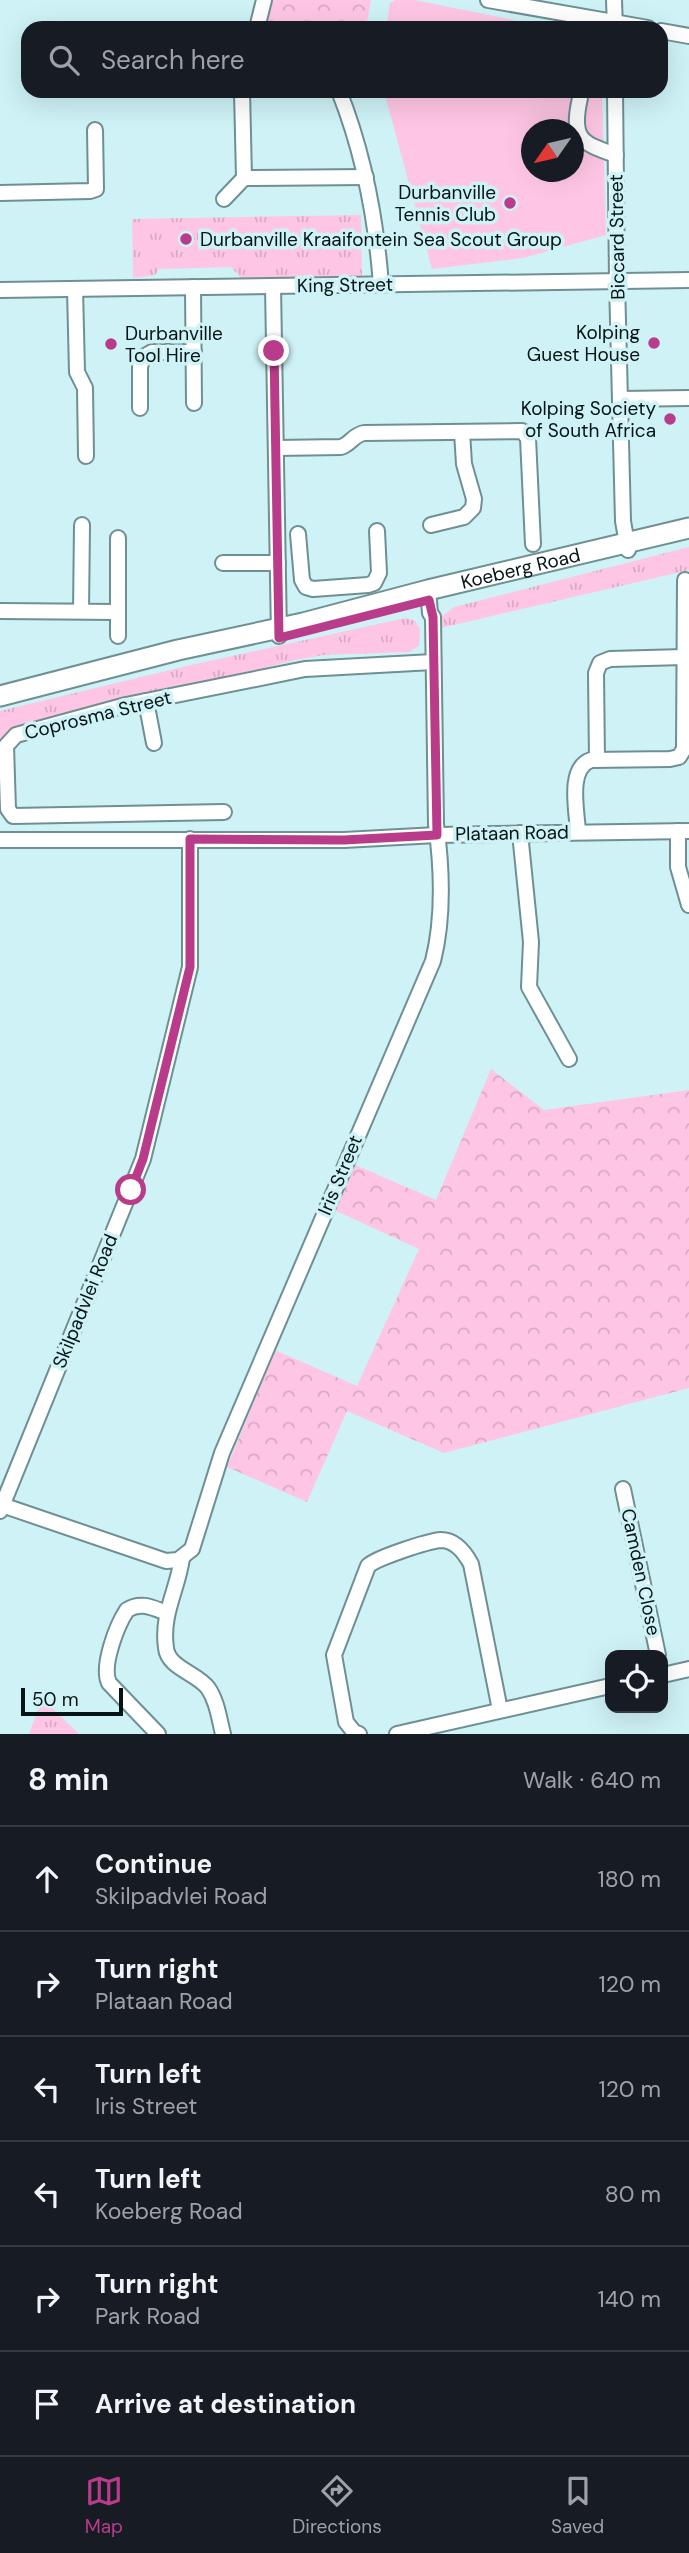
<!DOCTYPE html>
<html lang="en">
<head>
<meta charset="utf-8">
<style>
	body { margin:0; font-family:"DM Sans",sans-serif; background:#242831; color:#f1f3f6 }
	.controls { position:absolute; right:21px; bottom:21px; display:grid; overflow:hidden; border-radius:14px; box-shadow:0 7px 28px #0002 }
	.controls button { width:63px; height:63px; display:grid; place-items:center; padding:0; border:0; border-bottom:2px solid #363941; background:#171b24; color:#f1f3f6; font:35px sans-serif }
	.compass { position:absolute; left:521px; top:119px; width:63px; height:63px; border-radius:50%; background:#171b24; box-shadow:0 7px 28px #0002; rotate:236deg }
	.scale { position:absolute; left:21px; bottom:18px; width:102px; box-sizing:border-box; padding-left:7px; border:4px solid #071416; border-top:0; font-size:19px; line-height:24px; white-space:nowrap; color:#071416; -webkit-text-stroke:5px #cef2f6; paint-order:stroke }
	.stop { position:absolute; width:21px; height:21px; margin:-16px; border:5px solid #b93c8b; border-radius:50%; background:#fff }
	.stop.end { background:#b93c8b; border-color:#fff; box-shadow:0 2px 7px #0008 }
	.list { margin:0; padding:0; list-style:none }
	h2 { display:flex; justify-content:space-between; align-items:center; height:91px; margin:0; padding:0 28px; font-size:30px }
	h2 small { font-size:23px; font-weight:400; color:#9ea1a6 }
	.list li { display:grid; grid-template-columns:46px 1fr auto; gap:21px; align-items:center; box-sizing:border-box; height:105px; padding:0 28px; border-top:2px solid #363941 }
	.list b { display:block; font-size:26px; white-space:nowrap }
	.list p { margin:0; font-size:23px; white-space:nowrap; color:#9ea1a6 }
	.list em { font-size:23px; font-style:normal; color:#9ea1a6 }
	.icon { flex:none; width:38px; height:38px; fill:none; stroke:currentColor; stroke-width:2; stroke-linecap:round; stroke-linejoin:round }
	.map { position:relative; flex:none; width:689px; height:1734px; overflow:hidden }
	.search { position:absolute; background:#171b24; box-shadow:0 7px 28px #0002; left:21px; right:21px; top:21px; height:77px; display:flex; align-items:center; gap:18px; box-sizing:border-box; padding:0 24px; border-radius:21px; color:#9ea1a6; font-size:26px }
	.sheet { height:721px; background:#171b24 }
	nav { display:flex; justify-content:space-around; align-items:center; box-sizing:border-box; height:98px; border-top:2px solid #363941; background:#171b24; font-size:19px; color:#9ea1a6 }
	nav a { display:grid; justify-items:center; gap:4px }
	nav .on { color:#b93c8b }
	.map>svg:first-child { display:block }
	.grass { fill:url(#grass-tufts) }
	.park { fill:url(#park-crowns) }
	.garden { fill:#fec6e4; fill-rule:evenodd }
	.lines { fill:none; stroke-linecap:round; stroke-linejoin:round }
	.minor-casing { stroke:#6e9093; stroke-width:18 }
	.major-casing { stroke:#6e9093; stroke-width:23 }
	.minor { stroke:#fff; stroke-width:14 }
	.major { stroke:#fff; stroke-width:19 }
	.route { stroke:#b93c8b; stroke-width:9 }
	.poi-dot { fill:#b93c8b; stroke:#cef2f6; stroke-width:2.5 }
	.labels { text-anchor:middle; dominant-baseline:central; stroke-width:7; stroke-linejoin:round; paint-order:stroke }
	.poi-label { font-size:19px; fill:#071416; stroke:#cef2f6; text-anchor:end }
	.street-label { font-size:19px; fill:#071416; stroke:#cef2f6 }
</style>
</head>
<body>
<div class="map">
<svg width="689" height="1734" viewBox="0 0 689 1734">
	<defs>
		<pattern id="grass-tufts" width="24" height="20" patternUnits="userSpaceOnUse" patternTransform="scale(1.75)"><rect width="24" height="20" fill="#fec6e4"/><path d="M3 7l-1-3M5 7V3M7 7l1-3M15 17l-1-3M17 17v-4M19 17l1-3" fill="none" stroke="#d8a9c3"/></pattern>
		<pattern id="park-crowns" width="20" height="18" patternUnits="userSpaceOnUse" patternTransform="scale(1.75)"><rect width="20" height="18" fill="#fec6e4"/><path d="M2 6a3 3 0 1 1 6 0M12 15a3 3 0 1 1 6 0" fill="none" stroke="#d8a9c3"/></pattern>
	</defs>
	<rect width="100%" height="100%" fill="#cef2f6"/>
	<g class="grass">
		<polygon points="361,215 362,277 242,279 231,267 159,269 155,275 133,278 132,219"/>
		<polygon points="689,547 689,570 441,628 441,617 454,607"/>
		<polygon points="405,618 415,621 420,629 419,646 409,652 324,655 295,660 37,725 0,748 0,711 191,665"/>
		<polygon points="42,1698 79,1734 29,1734"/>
	</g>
	<g class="park">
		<polygon points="270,0 371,0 366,28 265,28"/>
		<polygon points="491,1069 544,1110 689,1090 689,1388 444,1453 347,1411 307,1502 227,1467 275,1350 357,1386 419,1249 334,1210 353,1164 436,1200"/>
	</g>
	<g class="garden">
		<polygon points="395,0 414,0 553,28 386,28 390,3"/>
		<path d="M384 91H602L606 235 523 258 432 269ZM532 130H574V172H532Z"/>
	</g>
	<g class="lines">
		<g class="minor-casing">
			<g id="minor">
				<polyline points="488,0 648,28"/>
				<polyline points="614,0 615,28"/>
				<polyline points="257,28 264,0"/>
				<polyline points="661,31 689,36"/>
				<path d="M339 91C364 154 376 217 381 285"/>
				<polyline points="615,91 617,281 623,521 628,550"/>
				<path d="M580 98C571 138 580 143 616 155"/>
				<polyline points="244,178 366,177"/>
				<polyline points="0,193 90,191 96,189 95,130"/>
				<polyline points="224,199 244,178 242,91"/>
				<polyline points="273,286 279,636"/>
				<polyline points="193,287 194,403"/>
				<polyline points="75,289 77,372 85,388 86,456"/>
				<polyline points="0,290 689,280"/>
				<polyline points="621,399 689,398"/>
				<polyline points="140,408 140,367 143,357 152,352 194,352"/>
				<path d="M276 448 341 447C351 444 353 435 364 433L522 431 528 438 533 544"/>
				<polyline points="431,525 464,517 473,508 474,499 464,464 462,432"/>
				<polyline points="298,534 302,580 306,587 313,589 368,585 374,583 379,573 377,531"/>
				<polyline points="223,563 278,563"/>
				<polyline points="0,611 118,612"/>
				<polyline points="81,611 82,525"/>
				<polyline points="118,636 118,538"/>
				<polyline points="146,701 154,743"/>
				<polyline points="597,760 596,673 600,663 610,659 684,657"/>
				<polyline points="224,812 13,816 8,809 6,746 16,735 126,705 305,669 433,662"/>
				<polyline points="678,831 678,867 689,905"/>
				<path d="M578 832C577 811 567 768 591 760L670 759 679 757 684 749 685 580"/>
				<polyline points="520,833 531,942 529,987 569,1059"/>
				<polyline points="0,840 344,840 437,835 689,831"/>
				<polyline points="623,1489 658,1655"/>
				<path d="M2 1505 166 1561 178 1560 192 1549 222 1453 433 961C444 917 442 868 436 824L433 617 430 613 428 590"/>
				<polyline points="0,1511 143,1159 190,967 190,839"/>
				<path d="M182 1558C178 1589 161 1614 166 1648 168 1668 197 1673 208 1688 217 1701 219 1718 223 1734"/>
				<polyline points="663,1675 689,1669"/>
				<path d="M158 1734 109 1683C101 1666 117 1625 127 1610 141 1601 153 1608 167 1613"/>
				<path d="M359 1734 354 1732 346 1722 334 1655 368 1566C376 1558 428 1541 441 1540 455 1540 465 1553 471 1564L500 1710"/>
				<polyline points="397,1734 610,1686"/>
			</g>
		</g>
		<g class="major-casing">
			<g id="major">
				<path id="s1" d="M0 696 178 650 303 623 428 590 689 528"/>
			</g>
		</g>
		<use href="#minor" class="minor"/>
		<use href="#major" class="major"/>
	</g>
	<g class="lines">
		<polyline class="route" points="131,1190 143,1159 190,967 190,839 344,840 437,835 433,617 429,600 279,638 274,351"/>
	</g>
	<g class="poi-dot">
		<circle cx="510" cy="203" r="7"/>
		<circle cx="186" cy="239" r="7"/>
		<circle cx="654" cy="343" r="7"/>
		<circle cx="111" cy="344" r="7"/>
		<circle cx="670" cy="419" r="7"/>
	</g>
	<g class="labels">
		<g class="poi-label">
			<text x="496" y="192">Durbanville<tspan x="496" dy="22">Tennis Club</tspan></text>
			<text x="200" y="239" text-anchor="start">Durbanville Kraaifontein Sea Scout Group</text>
			<text x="640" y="332">Kolping<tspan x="640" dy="22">Guest House</tspan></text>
			<text x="125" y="333" text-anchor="start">Durbanville<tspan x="125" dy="22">Tool Hire</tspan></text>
			<text x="656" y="408">Kolping Society<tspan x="656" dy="22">of South Africa</tspan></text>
		</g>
		<g class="street-label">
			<text transform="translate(617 237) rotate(-91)">Biccard Street</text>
			<text transform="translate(345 285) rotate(-1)">King Street</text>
			<text stroke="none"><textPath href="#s1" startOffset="536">Koeberg Road</textPath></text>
			<text transform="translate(98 715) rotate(-14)">Coprosma Street</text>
			<text transform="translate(512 833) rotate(-1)">Plataan Road</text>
			<text transform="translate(340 1175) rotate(-67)">Iris Street</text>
			<text transform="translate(85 1301) rotate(-68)">Skilpadvlei Road</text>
			<text transform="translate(641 1572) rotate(78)">Camden Close</text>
		</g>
	</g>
</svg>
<div class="controls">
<button><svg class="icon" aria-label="locate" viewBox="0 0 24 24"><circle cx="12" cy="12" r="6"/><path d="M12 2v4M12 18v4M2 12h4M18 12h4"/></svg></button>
</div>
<svg class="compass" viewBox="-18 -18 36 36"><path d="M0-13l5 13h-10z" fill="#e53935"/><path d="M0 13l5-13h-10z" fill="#9ea1a6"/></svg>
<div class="scale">50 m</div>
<div class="stop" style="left:131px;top:1190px"></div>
<div class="stop end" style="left:274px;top:351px"></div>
<div class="search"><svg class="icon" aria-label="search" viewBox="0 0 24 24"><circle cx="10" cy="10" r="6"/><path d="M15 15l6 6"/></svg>Search here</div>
</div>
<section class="sheet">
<h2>8 min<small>Walk · 640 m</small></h2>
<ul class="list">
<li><svg class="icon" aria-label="ahead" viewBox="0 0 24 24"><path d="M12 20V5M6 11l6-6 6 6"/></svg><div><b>Continue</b><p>Skilpadvlei Road</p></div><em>180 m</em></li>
<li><svg class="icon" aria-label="right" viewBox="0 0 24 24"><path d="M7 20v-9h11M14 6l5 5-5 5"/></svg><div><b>Turn right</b><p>Plataan Road</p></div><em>120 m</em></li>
<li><svg class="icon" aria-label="left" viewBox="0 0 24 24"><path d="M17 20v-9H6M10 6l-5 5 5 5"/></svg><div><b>Turn left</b><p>Iris Street</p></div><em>120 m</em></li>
<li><svg class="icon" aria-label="left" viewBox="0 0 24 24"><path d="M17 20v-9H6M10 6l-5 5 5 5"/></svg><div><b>Turn left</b><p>Koeberg Road</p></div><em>80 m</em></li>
<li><svg class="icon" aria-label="right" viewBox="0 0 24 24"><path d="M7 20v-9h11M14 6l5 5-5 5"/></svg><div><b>Turn right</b><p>Park Road</p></div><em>140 m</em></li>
<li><svg class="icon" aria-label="arrive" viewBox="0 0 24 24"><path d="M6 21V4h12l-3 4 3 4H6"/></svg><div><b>Arrive at destination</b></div></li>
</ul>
</section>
<nav>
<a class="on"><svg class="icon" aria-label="map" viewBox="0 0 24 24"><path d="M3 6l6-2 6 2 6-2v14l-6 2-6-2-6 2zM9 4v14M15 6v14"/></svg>Map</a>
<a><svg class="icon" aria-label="directions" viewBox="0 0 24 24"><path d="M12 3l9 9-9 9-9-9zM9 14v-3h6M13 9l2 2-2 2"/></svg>Directions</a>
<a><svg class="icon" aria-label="saved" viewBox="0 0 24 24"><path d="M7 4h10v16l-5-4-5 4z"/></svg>Saved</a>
</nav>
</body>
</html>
